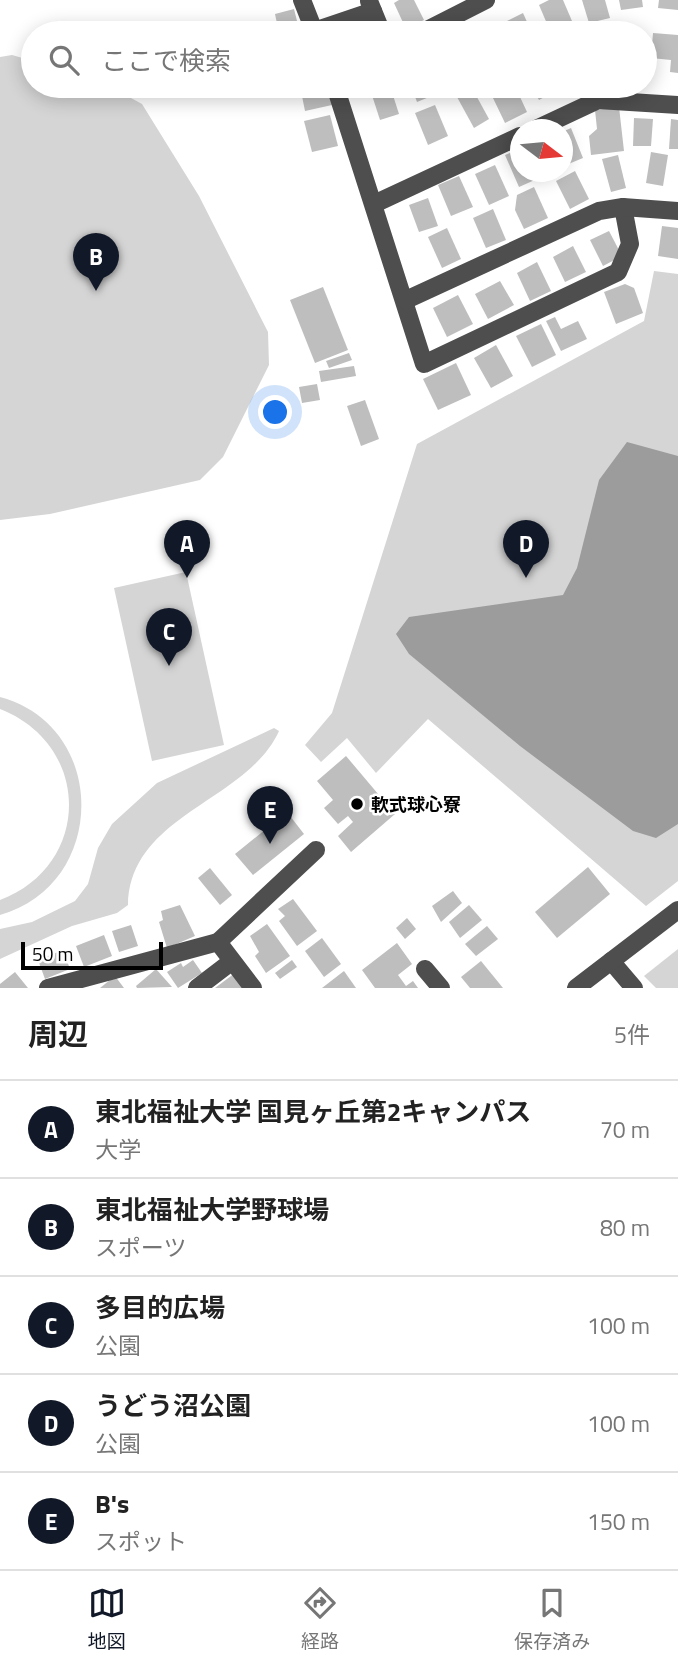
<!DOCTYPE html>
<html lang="ja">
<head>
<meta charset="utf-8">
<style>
	body { margin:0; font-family:"Titillium Web","Noto Sans JP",sans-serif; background:#f6f6f6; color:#222 }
	.compass { position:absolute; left:510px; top:119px; width:63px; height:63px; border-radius:50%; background:#fff; box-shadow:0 4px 18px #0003; rotate:106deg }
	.scale { position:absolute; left:21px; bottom:18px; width:142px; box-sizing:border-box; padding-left:7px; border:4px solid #000; border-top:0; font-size:19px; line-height:24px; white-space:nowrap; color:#000; -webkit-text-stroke:5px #fff; paint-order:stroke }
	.you { position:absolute; left:276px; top:413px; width:24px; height:24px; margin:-18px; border:5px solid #fff; border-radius:50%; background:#1a73e8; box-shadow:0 0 0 10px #1a73e833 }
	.badge { display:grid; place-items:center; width:46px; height:46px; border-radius:50%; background:#111827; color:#fff; font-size:23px; font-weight:700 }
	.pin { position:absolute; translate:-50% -58px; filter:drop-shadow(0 2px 4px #0008) }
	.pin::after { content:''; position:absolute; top:37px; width:24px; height:21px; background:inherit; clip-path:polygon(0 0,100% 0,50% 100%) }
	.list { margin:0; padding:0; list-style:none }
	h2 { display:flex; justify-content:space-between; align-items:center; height:91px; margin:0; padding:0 28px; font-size:30px }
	h2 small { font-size:23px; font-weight:400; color:#767676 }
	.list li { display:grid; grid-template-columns:46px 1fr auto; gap:21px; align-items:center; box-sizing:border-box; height:98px; padding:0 28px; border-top:2px solid #e0e0e0 }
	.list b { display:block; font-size:26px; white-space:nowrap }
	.list p { margin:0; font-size:23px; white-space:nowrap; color:#767676 }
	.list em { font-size:23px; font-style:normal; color:#767676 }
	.icon { flex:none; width:38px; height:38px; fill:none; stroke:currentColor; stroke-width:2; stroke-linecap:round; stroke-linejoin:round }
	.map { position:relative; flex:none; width:678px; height:988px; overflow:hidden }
	.search { position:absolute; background:#fff; box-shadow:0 4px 18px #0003; left:21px; right:21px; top:21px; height:77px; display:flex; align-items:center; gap:18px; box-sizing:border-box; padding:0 24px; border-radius:38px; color:#767676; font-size:26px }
	.sheet { height:581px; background:#fff }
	nav { display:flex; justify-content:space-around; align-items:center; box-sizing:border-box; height:98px; border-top:2px solid #e0e0e0; background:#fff; font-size:19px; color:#767676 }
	nav a { display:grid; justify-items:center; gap:4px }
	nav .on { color:#111827 }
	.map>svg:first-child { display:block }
	.green { fill:#d5d5d5 }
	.water { fill:#9c9c9c }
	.building { fill:#bebebe }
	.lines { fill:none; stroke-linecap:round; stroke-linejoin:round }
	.minor { stroke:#4e4e4e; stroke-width:18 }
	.poi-dot { fill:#000; stroke:#fff; stroke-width:2.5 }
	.labels { text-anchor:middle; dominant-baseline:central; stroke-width:5; stroke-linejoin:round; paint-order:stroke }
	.poi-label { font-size:18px; font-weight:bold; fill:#000; stroke:#fff; text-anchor:start }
</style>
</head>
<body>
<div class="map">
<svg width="678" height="988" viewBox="0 0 678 988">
	<rect width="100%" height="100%" fill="#fff"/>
	<g class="green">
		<polygon points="12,55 33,61 33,86 109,86 142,104 199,196 268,332 269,365 223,457 200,480 50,514 0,520 0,57"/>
		<polygon points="654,271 678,274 678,881 646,906 428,719 376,773 347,738 321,762 305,745 332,713 417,444 644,321"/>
		<polygon points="186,572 224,745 152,761 114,588"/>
		<path d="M0 697C109 726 108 885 0 915V900C92 865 92 745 0 709Z"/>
		<path d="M274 728 279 731C247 802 130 814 128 905L117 913 72 926 0 959V929L32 922 75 901 88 884 98 848 112 824 157 783Z"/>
		<polygon points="678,949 678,988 656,988 644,976"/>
	</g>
	<polygon class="water" points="627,442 678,456 678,824 656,838 633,831 520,746 409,654 396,634 409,617 563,595 577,568 599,480"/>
	<g class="building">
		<polygon points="399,0 414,0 424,20 406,29 394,3"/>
		<polygon points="549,0 563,0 575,28 563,33 551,33 539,5"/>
		<polygon points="582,0 605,0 610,18 589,23"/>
		<polygon points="619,0 642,0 643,7 621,10"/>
		<polygon points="659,0 678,0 678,10 658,8"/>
		<polygon points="294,9 300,33 279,33 275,14"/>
		<polygon points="523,13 532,33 503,33 499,25"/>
		<polygon points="653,33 678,35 678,73 670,72 671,60 651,58"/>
		<polygon points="308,86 327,86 332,105 305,111 302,96 310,94"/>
		<polygon points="369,86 390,86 399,114 380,120"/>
		<polygon points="411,86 436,86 439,93 417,102"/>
		<polygon points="485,86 515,86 527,112 505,123 493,98 486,97"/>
		<polygon points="531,86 557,86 559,89 539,100"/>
		<polygon points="472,88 489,119 474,128 457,97"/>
		<polygon points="435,105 448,136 428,145 415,113"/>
		<polygon points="619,107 624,151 591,155 589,136 597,129 595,110"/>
		<polygon points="330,115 338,146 312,152 304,121"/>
		<polygon points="634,118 653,119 651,146 633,146"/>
		<polygon points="671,119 678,120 678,149 669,149"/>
		<polygon points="571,128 583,158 566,165 562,157 562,132"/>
		<polygon points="520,149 520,172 534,172 537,179 519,187 505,155"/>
		<polygon points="651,152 668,155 663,186 646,183"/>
		<polygon points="618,155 626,188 611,192 602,159"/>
		<polygon points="495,165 509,196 489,205 475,174"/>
		<polygon points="575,171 589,199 570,209 556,181"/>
		<polygon points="459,176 473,207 451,216 438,185"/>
		<polygon points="534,187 548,218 524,229 515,210 517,195"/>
		<polygon points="428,198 438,226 419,232 409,205"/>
		<polygon points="493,209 506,240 486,248 473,218"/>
		<polygon points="662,226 678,228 678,259 658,256"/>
		<polygon points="447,228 461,259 442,268 428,237"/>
		<polygon points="609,231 622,256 603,266 590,240"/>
		<polygon points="573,246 586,272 565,282 553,257"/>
		<polygon points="537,262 551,291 530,301 517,273"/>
		<polygon points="500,281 514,305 488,319 475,294"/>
		<polygon points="625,284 634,288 643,313 616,324 604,292"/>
		<polygon points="323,287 348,350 315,363 290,300"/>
		<polygon points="458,295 473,324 447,337 433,308"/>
		<polygon points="555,317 561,329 578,321 587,339 561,351 546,321"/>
		<polygon points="541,324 556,355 532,367 516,336"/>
		<polygon points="496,345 513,376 491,388 474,358"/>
		<polygon points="349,353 352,360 329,368 326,361"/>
		<polygon points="456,363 471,395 438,410 423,379"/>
		<polygon points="354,366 356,376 321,382 319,371"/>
		<polygon points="317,384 320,400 302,403 299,387"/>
		<polygon points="365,400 379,439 361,446 347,406"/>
		<polygon points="346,756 395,814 351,852 338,836 353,822 348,816 338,824 324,808 333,800 317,781"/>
		<polygon points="287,812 304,834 253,875 235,854"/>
		<polygon points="588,867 610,894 557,938 535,912"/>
		<polygon points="210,868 232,895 220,905 198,878"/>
		<polygon points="453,891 462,903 441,922 432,906"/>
		<polygon points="293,899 317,931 297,946 279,921 285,916 278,909"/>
		<polygon points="180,905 195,936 167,948 159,922 163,920 161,911"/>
		<polygon points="469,905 482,920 460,938 449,922"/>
		<polygon points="407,918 416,929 405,939 396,928"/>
		<polygon points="267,924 290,956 266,973 255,956 259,952 250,936"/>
		<polygon points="131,925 138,946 119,952 112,931"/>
		<polygon points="487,926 498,939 476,956 465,944"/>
		<polygon points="104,935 112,956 84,967 76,946"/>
		<polygon points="322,938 341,964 324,977 305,951"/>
		<polygon points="397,943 412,964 398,975 406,986 413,981 418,988 375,988 362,970"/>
		<polygon points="63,950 70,969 45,979 38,960"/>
		<polygon points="193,960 202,973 178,988 167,972 181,963 183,967"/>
		<polygon points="292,960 297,967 280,979 275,973"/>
		<polygon points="481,961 503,988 470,988 461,977"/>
		<polygon points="156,969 172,987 137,988 136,986"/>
		<polygon points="344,971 356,988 322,988"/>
		<polygon points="15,972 28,988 0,988 0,984"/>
		<polygon points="235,973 247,988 215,988"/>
		<polygon points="115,976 124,988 100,988"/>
	</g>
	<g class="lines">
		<g class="minor">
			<polyline points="302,0 315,33"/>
			<polyline points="369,1 382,33"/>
			<polyline points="314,31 373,11"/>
			<polyline points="421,33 486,0"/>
			<polyline points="335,86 424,364 618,272 630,244 623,207"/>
			<polyline points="534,130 598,100 678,105"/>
			<polyline points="374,204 520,136"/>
			<polyline points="406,300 599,211 623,207 678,211"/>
			<polyline points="611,961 634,988"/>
			<polyline points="425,969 441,988"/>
			<polyline points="48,988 218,942"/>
			<polyline points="197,988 231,962"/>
			<polyline points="253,988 218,942 316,850"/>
			<polyline points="576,988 678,910"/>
		</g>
	</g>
	<circle class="poi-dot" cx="357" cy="804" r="7"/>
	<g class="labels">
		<g class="poi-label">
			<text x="371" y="804">軟式球心寮</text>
		</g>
	</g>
</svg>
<svg class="compass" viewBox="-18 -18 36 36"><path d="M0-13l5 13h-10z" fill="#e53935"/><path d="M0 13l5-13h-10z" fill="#767676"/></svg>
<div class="scale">50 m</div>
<div class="you"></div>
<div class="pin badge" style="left:187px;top:578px">A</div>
<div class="pin badge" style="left:96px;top:291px">B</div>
<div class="pin badge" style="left:169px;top:666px">C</div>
<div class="pin badge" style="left:526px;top:578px">D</div>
<div class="pin badge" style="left:270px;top:844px">E</div>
<div class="search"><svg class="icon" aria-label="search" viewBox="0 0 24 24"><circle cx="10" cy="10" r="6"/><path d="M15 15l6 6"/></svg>ここで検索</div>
</div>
<section class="sheet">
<h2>周辺<small>5件</small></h2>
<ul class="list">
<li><span class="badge">A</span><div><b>東北福祉大学 国見ヶ丘第2キャンパス</b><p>大学</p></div><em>70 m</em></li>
<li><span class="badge">B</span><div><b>東北福祉大学野球場</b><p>スポーツ</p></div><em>80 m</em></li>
<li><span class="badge">C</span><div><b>多目的広場</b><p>公園</p></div><em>100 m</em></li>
<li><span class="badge">D</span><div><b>うどう沼公園</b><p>公園</p></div><em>100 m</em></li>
<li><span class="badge">E</span><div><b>B's</b><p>スポット</p></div><em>150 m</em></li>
</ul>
</section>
<nav>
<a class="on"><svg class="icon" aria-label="map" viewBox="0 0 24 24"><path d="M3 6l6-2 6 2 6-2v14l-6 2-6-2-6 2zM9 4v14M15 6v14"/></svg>地図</a>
<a><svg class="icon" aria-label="directions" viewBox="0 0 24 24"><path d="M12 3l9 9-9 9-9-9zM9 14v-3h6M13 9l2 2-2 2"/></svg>経路</a>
<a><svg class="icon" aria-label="saved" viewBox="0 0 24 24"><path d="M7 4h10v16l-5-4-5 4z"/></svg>保存済み</a>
</nav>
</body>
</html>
